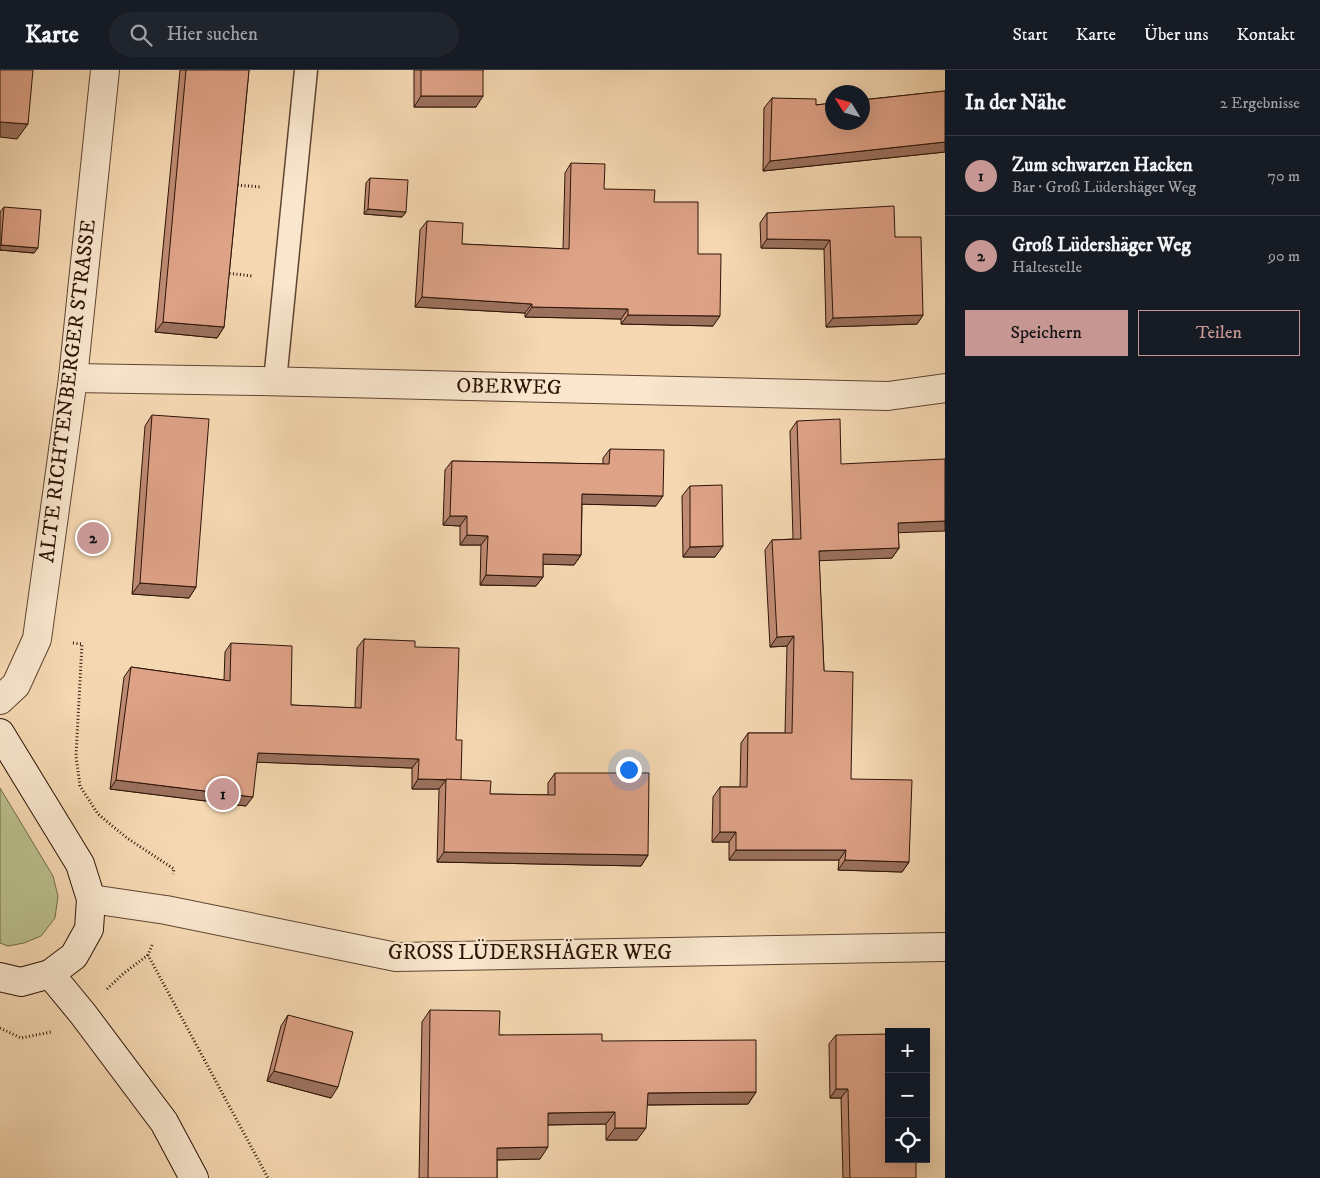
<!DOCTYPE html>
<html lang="de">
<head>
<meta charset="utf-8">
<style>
	body { margin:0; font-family:"IM FELL DW Pica",serif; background:#20242c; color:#f1f3f6 }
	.controls { position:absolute; right:15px; bottom:15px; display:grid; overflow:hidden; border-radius:0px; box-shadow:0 5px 20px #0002 }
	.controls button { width:45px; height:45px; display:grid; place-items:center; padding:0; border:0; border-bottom:1px solid #363941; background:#171b24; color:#f1f3f6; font:25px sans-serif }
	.compass { position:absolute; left:825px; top:15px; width:45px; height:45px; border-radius:50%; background:#171b24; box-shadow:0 5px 20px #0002; rotate:307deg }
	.you { position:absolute; left:628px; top:699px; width:18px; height:18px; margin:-12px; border:4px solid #fff; border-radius:50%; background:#1a73e8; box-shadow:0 0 0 8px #1a73e833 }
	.badge { display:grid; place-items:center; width:32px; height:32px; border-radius:50%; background:#c59692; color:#111; font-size:16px; font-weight:700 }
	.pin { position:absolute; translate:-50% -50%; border:2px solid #fff; box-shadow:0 1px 5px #0006 }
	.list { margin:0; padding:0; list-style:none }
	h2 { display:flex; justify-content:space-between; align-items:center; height:65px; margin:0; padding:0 20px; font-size:21px }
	h2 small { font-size:16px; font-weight:400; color:#9ea1a6 }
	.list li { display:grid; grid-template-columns:32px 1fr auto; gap:15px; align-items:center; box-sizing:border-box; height:80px; padding:0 20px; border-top:1px solid #363941 }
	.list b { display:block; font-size:19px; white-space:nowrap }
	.list p { margin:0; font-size:16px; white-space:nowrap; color:#9ea1a6 }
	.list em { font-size:16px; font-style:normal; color:#9ea1a6 }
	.actions { display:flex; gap:10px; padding:15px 20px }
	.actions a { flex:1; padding:11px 0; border:1px solid #c59692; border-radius:0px; text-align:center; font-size:18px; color:#c59692 }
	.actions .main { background:#c59692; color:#111 }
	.icon { flex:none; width:28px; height:28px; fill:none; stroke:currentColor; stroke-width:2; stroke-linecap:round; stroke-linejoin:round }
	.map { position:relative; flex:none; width:945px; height:1108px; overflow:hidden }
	header { display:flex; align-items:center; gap:30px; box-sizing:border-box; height:70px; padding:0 25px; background:#171b24; border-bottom:1px solid #363941 }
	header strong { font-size:24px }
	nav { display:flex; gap:28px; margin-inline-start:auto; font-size:18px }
	.search { width:350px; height:45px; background:#20242c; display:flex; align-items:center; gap:12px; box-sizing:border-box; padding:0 18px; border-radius:28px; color:#9ea1a6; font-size:19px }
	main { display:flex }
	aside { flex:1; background:#171b24 }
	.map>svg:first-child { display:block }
	.green { fill:#babf8d; stroke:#736a4a }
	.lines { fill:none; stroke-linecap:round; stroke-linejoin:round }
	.lane-casing { stroke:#5e4531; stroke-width:25 }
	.street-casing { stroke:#5e4531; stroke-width:30 }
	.secondary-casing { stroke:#2c1406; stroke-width:30 }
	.path { stroke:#2c1406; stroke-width:3; stroke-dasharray:1 2.5; stroke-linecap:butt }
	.lane { stroke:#f8e6cd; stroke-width:22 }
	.street { stroke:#f8e6cd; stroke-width:28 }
	.secondary { stroke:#f8e6cd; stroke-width:28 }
	.wall { fill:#bf8b74; stroke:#2c1406 }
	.shaded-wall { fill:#9b715e; stroke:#2c1406 }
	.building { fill:#dea287; stroke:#2c1406 }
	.labels { text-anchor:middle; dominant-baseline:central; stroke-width:4.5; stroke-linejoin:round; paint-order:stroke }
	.street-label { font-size:21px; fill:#2c1406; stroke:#f8e6cd }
</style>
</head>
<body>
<header>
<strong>Karte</strong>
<div class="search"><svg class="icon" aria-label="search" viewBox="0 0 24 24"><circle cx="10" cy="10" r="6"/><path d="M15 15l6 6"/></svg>Hier suchen</div>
<nav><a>Start</a><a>Karte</a><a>Über uns</a><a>Kontakt</a></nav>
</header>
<main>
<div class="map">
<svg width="945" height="1108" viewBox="0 0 945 1108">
	<rect width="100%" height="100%" fill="#f5d8b2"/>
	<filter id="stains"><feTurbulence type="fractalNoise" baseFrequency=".004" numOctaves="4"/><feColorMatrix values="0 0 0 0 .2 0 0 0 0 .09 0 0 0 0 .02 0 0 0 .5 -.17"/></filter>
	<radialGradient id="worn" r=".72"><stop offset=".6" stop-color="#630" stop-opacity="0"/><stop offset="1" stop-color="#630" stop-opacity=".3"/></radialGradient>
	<polygon class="green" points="0,718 53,806 58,826 55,848 41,866 24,873 8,876 0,873"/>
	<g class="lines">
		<g class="lane-casing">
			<polyline id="lane" points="275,311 306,0"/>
		</g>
		<g class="street-casing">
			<g id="street">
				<polyline points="73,308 260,311 888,326 945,318"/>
				<polyline points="0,630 16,615 37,569 73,308 105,0"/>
				<polyline points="91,829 166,840 396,887 945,877"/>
			</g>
		</g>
		<g class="secondary-casing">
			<g id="secondary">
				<polyline points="0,663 80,794 91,829 89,859 74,886 50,904 21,912 0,907"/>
				<polyline points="50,904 83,944 164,1052 194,1108"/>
			</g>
		</g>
		<g class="path">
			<polyline points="234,115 261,117"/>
			<polyline points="226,203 252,206"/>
			<polyline points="73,573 82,574 76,686 80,716 98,744 127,768 174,799 173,804"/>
			<polyline points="152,875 148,885 268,1108"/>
			<polyline points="107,919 124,903 148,885"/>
			<polyline points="0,958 21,968 51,962"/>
		</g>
		<use href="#lane" class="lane"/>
		<use href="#street" class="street"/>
		<use href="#secondary" class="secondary"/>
	</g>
	<g class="wall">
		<polygon points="180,0 249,0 224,257 217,268 155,262"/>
		<polygon points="414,0 483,0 476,37 414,37"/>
		<polygon points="945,21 945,82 763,101 764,38 772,28 816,35"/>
		<polygon points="571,93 604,119 654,132 698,184 713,256 621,254 621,249 525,247 525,243 415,237 420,160 427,151 462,174 563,179 565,103"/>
		<polygon points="370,108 406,142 402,147 364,144 366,113"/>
		<polygon points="4,137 34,183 0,180 0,142"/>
		<polygon points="767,143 895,167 923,245 917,254 826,257 824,179 761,178 760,153"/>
		<polygon points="152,345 196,517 189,528 132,524 145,356"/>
		<polygon points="797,351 841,394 898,462 899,478 892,488 819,490 824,601 851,709 909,792 902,802 838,800 839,790 729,790 729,772 712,772 713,727 720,717 740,717 741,673 748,663 785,663 787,576 770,577 765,480 772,470 793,469 790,361"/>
		<polygon points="610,379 656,436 582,434 581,485 574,495 543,494 543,507 536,516 480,515 481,475 460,475 460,456 443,455 445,400 452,391 603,394 603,388"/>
		<polygon points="690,416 715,487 683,487 682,426"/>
		<polygon points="364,569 415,577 456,670 461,710 490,724 548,725 548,713 555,703 648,785 641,796 437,792 439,719 412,719 412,698 257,692 246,736 110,719 124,607 131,597 224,610 225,582 231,573 291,635 355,638 357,578"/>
		<polygon points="430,940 499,965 602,971 756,1022 748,1034 647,1035 637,1070 606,1070 606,1054 548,1055 540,1089 497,1090 497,1108 419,1108 422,952"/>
		<polygon points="288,945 331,1028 267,1011 281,956"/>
		<polygon points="836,965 889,1089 916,1108 843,1108 841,1028 830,1028 829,974"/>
	</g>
	<g class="shaded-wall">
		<polygon points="421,26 483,26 476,37 414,37"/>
		<polygon points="0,52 28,54 17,69 0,67"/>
		<polygon points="945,72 945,82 763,101 770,91"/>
		<polygon points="368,139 406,142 402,147 364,144"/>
		<polygon points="767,169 830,170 824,179 761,178"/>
		<polygon points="0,175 1,175 38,178 34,183 0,180"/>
		<polygon points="422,227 532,234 525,243 415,237"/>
		<polygon points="532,237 628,239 621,249 525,247"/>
		<polygon points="628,245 720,246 713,256 621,254"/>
		<polygon points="923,245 917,254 826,257 833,248"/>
		<polygon points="163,252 224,257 217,268 155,262"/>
		<polygon points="582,424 663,426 656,436 575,434"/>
		<polygon points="450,446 467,446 460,456 443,455"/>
		<polygon points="945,451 945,461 891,463 898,453"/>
		<polygon points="467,465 488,466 481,475 460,475"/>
		<polygon points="723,476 715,487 683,487 690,477"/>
		<polygon points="899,478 892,488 812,491 819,481"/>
		<polygon points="543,484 581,485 574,495 536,494"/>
		<polygon points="486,505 543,507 536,516 480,515"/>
		<polygon points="140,513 196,517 189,528 132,524"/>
		<polygon points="794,566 787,576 770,577 777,567"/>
		<polygon points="258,683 419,689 412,698 252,692"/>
		<polygon points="418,709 446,710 439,719 412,719"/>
		<polygon points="116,710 253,727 246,736 110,719"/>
		<polygon points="720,762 736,762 729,772 712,772"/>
		<polygon points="736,780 846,780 839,790 729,790"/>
		<polygon points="444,782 648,785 641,796 437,792"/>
		<polygon points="845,790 909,792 902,802 838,800"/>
		<polygon points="274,1001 338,1017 331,1028 267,1011"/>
		<polygon points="836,1019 848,1019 841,1028 830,1028"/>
		<polygon points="756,1022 748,1034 639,1035 648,1023"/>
		<polygon points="615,1042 606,1054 540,1055 548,1043"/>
		<polygon points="615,1058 646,1058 637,1070 606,1070"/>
		<polygon points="548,1077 540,1089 489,1090 497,1078"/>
	</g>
	<g class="building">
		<polygon points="0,0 33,0 28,54 0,52"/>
		<polygon points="186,0 249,0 224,257 163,252"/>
		<rect x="421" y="0" width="62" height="26"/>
		<polygon points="945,21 945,72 770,91 772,28 816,29 816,35 832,33 832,52 862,52 862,30"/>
		<polygon points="571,93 605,94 604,119 655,120 654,132 698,132 698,184 721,184 720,246 628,245 628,239 532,237 532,234 422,227 427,151 463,153 462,174 569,179"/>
		<polygon points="370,108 408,110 406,142 368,139"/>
		<polygon points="894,136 895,167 921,167 923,245 833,248 830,170 767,169 767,143"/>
		<polygon points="4,137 41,140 38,178 1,175"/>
		<polygon points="152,345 209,349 196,517 140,513"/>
		<polygon points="840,349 841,394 945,389 945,451 898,453 899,478 819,481 824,601 853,602 851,709 912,710 909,792 845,790 846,780 736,780 736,762 720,762 720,717 747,717 748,663 792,663 794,566 777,567 772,470 801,469 797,351"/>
		<polygon points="610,379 664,380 663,426 582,424 581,485 543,484 543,507 486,505 488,466 467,465 467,446 450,446 452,391 609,394"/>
		<polygon points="722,415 723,476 690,477 690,416"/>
		<polygon points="364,569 415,571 415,577 459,578 456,670 462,670 461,710 418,709 419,689 258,683 253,727 116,710 131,597 230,611 231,573 292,576 291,635 361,638"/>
		<polygon points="555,703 649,703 648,785 444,782 446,709 491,711 490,724 555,725"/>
		<polygon points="430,940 500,941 499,965 602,964 602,971 756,970 756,1022 648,1023 646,1058 615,1058 615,1042 548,1043 548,1077 497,1078 497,1108 428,1108"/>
		<polygon points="288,945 353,962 338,1017 274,1001"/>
		<polygon points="889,964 889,1089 916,1089 916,1108 850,1108 848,1019 836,1019 836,965"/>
	</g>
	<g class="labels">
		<g class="street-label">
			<text transform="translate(509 317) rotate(1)">OBERWEG</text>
			<text transform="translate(68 321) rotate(-83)">ALTE RICHTENBERGER STRASSE</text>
			<text x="530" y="883">GROSS LÜDERSHÄGER WEG</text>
		</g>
	</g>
	<rect width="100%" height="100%" filter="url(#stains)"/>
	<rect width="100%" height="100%" fill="url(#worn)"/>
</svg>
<div class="controls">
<button>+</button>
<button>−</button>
<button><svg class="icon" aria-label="locate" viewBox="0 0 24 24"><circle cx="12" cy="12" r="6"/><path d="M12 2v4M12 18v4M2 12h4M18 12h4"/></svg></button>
</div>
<svg class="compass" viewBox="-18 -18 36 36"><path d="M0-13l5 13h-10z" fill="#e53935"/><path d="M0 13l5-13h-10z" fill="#9ea1a6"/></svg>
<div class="you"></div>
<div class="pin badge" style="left:223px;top:724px">1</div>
<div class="pin badge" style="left:93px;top:468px">2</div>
</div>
<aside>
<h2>In der Nähe<small>2 Ergebnisse</small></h2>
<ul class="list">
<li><span class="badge">1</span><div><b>Zum schwarzen Hacken</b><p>Bar · Groß Lüdershäger Weg</p></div><em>70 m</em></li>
<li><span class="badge">2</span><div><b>Groß Lüdershäger Weg</b><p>Haltestelle</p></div><em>90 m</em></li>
</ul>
<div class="actions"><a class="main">Speichern</a><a>Teilen</a></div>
</aside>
</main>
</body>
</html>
